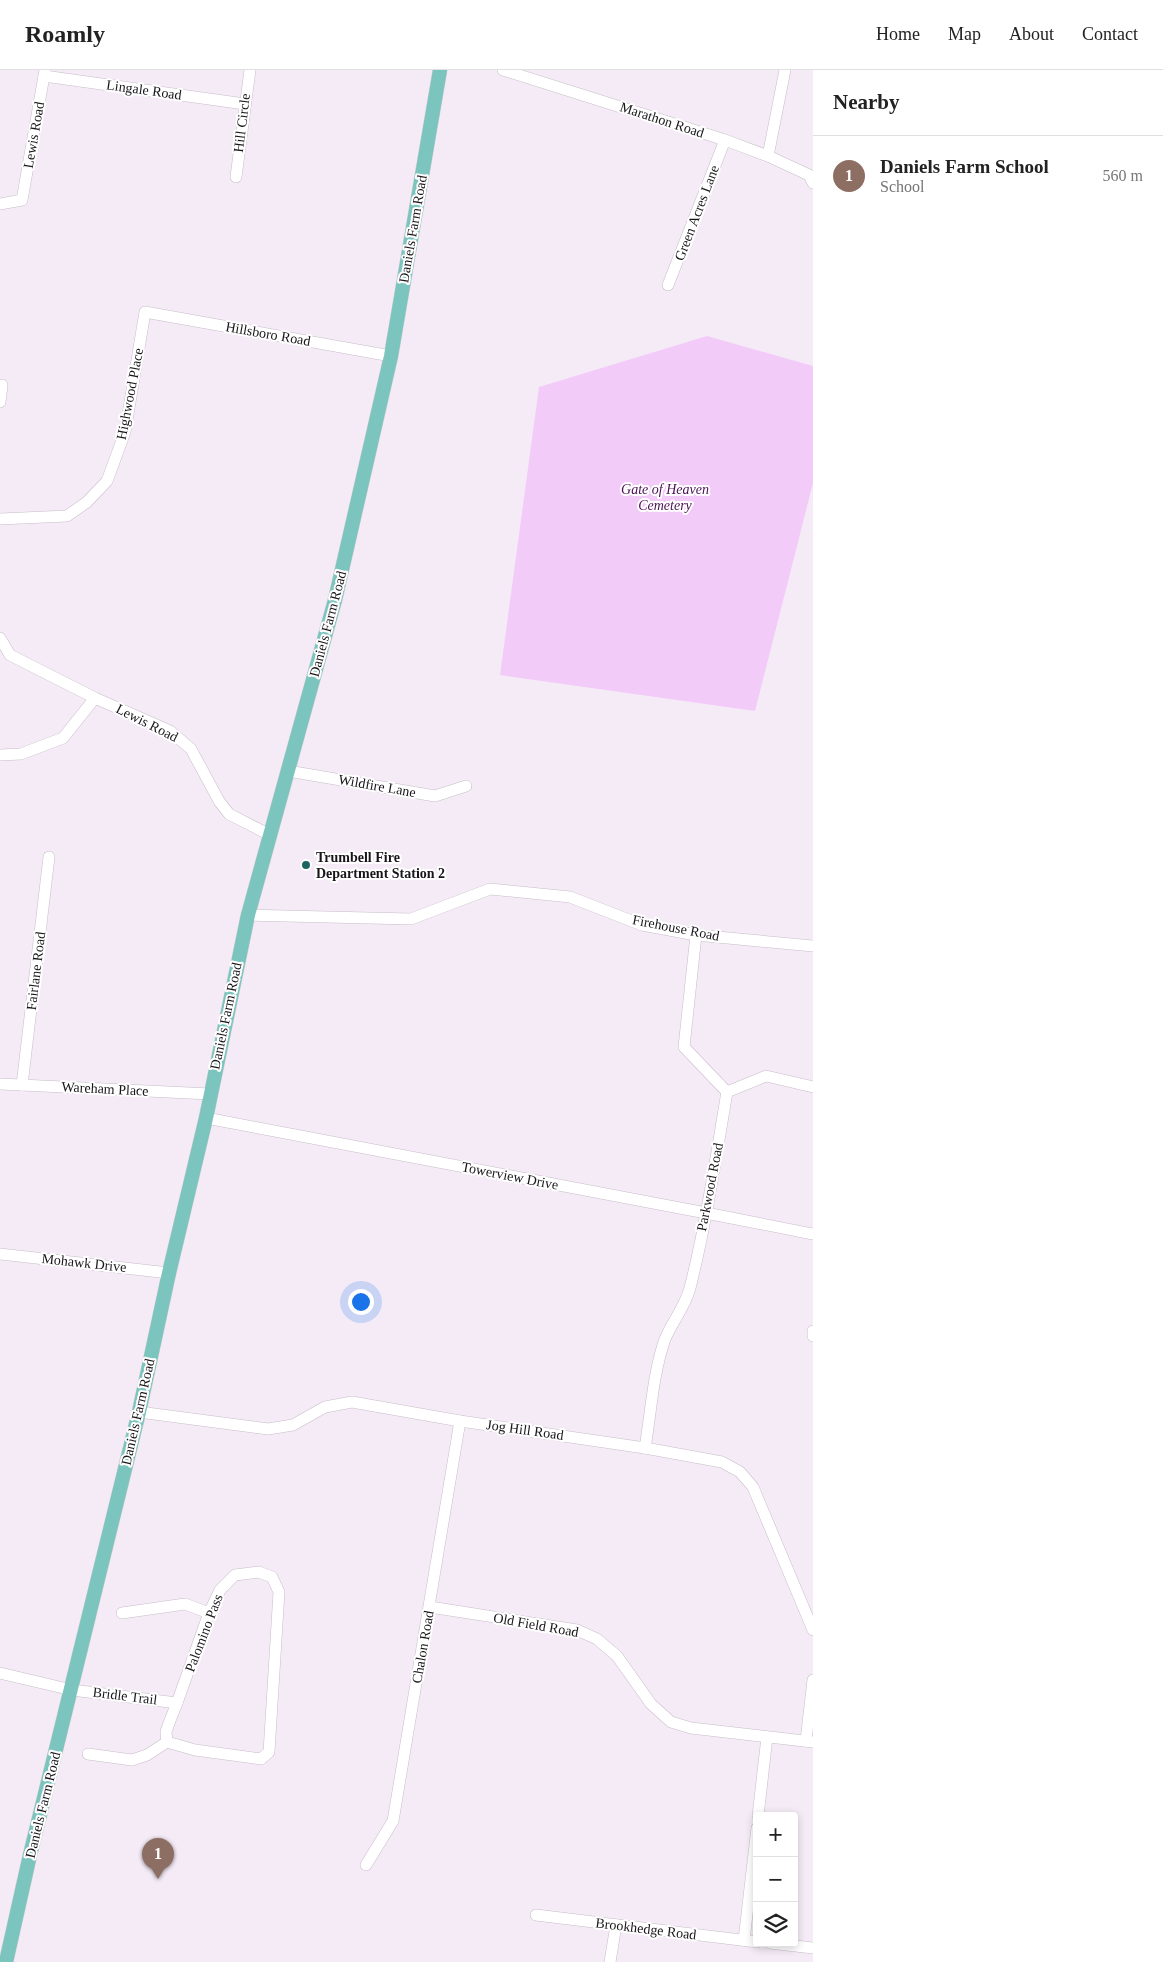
<!DOCTYPE html>
<html lang="en">
<head>
<meta charset="utf-8">
<style>
	body { margin:0; font-family:Georgia,serif; background:#f2f2f2; color:#222 }
	.controls { position:absolute; right:15px; bottom:15px; display:grid; overflow:hidden; border-radius:5px; box-shadow:0 2px 8px #0003 }
	.controls button { width:45px; height:45px; display:grid; place-items:center; padding:0; border:0; border-bottom:1px solid #e0e0e0; background:#fff; color:#222; font:25px sans-serif }
	.you { position:absolute; left:360px; top:1231px; width:18px; height:18px; margin:-12px; border:4px solid #fff; border-radius:50%; background:#1a73e8; box-shadow:0 0 0 8px #1a73e833 }
	.badge { display:grid; place-items:center; width:32px; height:32px; border-radius:50%; background:#1b6660; color:#fff; font-size:16px; font-weight:700 }
	.pin { position:absolute; translate:-50% -41px; filter:drop-shadow(0 1px 2px #0008) }
	.pin::after { content:''; position:absolute; top:26px; width:18px; height:15px; background:inherit; clip-path:polygon(0 0,100% 0,50% 100%) }
	.list { margin:0; padding:0; list-style:none }
	h2 { display:flex; justify-content:space-between; align-items:center; height:65px; margin:0; padding:0 20px; font-size:21px }
	h2 small { font-size:16px; font-weight:400; color:#767676 }
	.list li { display:grid; grid-template-columns:32px 1fr auto; gap:15px; align-items:center; box-sizing:border-box; height:80px; padding:0 20px; border-top:1px solid #e0e0e0 }
	.list b { display:block; font-size:19px; white-space:nowrap }
	.list p { margin:0; font-size:16px; white-space:nowrap; color:#767676 }
	.list em { font-size:16px; font-style:normal; color:#767676 }
	.icon { flex:none; width:28px; height:28px; fill:none; stroke:currentColor; stroke-width:2; stroke-linecap:round; stroke-linejoin:round }
	.map { position:relative; flex:none; width:813px; height:1892px; overflow:hidden }
	header { display:flex; align-items:center; gap:30px; box-sizing:border-box; height:70px; padding:0 25px; background:#fff; border-bottom:1px solid #e0e0e0 }
	header strong { font-size:24px }
	nav { display:flex; gap:28px; margin-inline-start:auto; font-size:18px }
	main { display:flex }
	aside { flex:1; background:#fff }
	.map>svg:first-child { display:block }
	.green { fill:#f3cbf9 }
	.lines { fill:none; stroke-linecap:round; stroke-linejoin:round }
	.minor-casing { stroke:#c7bdc8; stroke-width:12 }
	.major-casing { stroke:#d1d0d1; stroke-width:15 }
	.minor { stroke:#fff; stroke-width:11 }
	.major { stroke:#7cc4be; stroke-width:14 }
	.poi-dot { fill:#1b6660; stroke:#fff; stroke-width:2 }
	.labels { text-anchor:middle; dominant-baseline:central; stroke-width:4; stroke-linejoin:round; paint-order:stroke }
	.street-label { font-size:14px; fill:#181519; stroke:#fff }
	.park-label { font-size:14px; font-style:italic; fill:#4a0f54; stroke:#fff }
	.poi-label { font-size:14px; font-weight:bold; fill:#181519; stroke:#fff; text-anchor:start }
</style>
</head>
<body>
<header>
<strong>Roamly</strong>
<nav><a>Home</a><a>Map</a><a>About</a><a>Contact</a></nav>
</header>
<main>
<div class="map">
<svg width="813" height="1892" viewBox="0 0 813 1892">
	<rect width="100%" height="100%" fill="#f5ebf7"/>
	<polygon class="green" points="707,266 813,296 813,413 755,641 500,605 539,317"/>
	<g class="lines">
		<g class="minor-casing">
			<g id="minor">
				<polyline points="503,0 725,70 768,86 809,105 813,113"/>
				<polyline points="44,6 245,34"/>
				<polyline points="768,86 785,0"/>
				<polyline points="236,107 250,0"/>
				<polyline points="0,134 22,130 45,0"/>
				<polyline points="668,215 725,70"/>
				<polyline points="0,332 2,315"/>
				<polyline points="0,449 67,446 87,432 107,411 125,362 145,242 391,286"/>
				<polyline points="0,568 10,585 95,628 170,661 191,679 219,731 229,744 270,765"/>
				<polyline points="0,685 21,684 63,668 95,628"/>
				<polyline points="288,701 435,726 466,716"/>
				<polyline points="248,845 411,849 490,819 570,827 642,855 696,865 813,876"/>
				<polyline points="696,865 684,977 727,1022"/>
				<polyline points="0,1014 210,1024"/>
				<polyline points="22,1015 49,787"/>
				<polyline points="727,1022 766,1006 813,1017"/>
				<polyline points="206,1048 706,1143 813,1164"/>
				<polyline points="0,1184 169,1203"/>
				<polyline points="813,1261 813,1266"/>
				<polyline points="139,1342 268,1359 293,1355 325,1337 352,1332 460,1351 645,1378 722,1392 740,1402 753,1417 813,1560"/>
				<path d="M645 1378C651 1342 653 1303 665 1269 672 1252 685 1237 690 1218 706 1154 716 1087 727 1022"/>
				<polygon points="259,1502 272,1507 279,1522 269,1682 261,1689 195,1680 167,1672 166,1662 169,1653 177,1633 209,1543 220,1520 235,1505"/>
				<polyline points="430,1537 577,1560 597,1569 617,1586 651,1634 671,1652 691,1658 813,1672"/>
				<polyline points="122,1543 185,1534 209,1543"/>
				<polyline points="0,1603 72,1620 177,1633"/>
				<polyline points="806,1671 813,1610"/>
				<polyline points="88,1684 132,1690 147,1685 167,1672"/>
				<polyline points="758,1746 767,1667"/>
				<polyline points="366,1795 393,1751 460,1351"/>
				<polyline points="536,1845 757,1872"/>
				<polyline points="744,1870 757,1758"/>
				<polyline points="770,1873 813,1878"/>
				<polyline points="610,1892 616,1855"/>
			</g>
		</g>
		<g class="major-casing">
			<polyline id="major" points="6,1892 30,1785 139,1342 169,1203 206,1048 248,845 335,530 391,286 440,0"/>
		</g>
		<use href="#minor" class="minor"/>
		<use href="#major" class="major"/>
	</g>
	<circle class="poi-dot" cx="306" cy="795" r="5"/>
	<g class="labels">
		<g class="street-label">
			<text transform="translate(144 20) rotate(8)">Lingale Road</text>
			<text transform="translate(662 50) rotate(18)">Marathon Road</text>
			<text transform="translate(242 53) rotate(-83)">Hill Circle</text>
			<text transform="translate(34 65) rotate(-80)">Lewis Road</text>
			<text transform="translate(697 143) rotate(-69)">Green Acres Lane</text>
			<text transform="translate(413 159) rotate(-80)">Daniels Farm Road</text>
			<text transform="translate(268 264) rotate(10)">Hillsboro Road</text>
			<text transform="translate(130 324) rotate(-79)">Highwood Place</text>
			<text transform="translate(328 554) rotate(-75)">Daniels Farm Road</text>
			<text transform="translate(147 653) rotate(27)">Lewis Road</text>
			<text transform="translate(377 716) rotate(10)">Wildfire Lane</text>
			<text transform="translate(676 858) rotate(11)">Firehouse Road</text>
			<text transform="translate(36 901) rotate(-83)">Fairlane Road</text>
			<text transform="translate(226 946) rotate(-78)">Daniels Farm Road</text>
			<text transform="translate(105 1019) rotate(3)">Wareham Place</text>
			<text transform="translate(510 1106) rotate(11)">Towerview Drive</text>
			<text transform="translate(710 1117) rotate(-79)">Parkwood Road</text>
			<text transform="translate(84 1193) rotate(6)">Mohawk Drive</text>
			<text transform="translate(138 1342) rotate(-77)">Daniels Farm Road</text>
			<text transform="translate(525 1360) rotate(8)">Jog Hill Road</text>
			<text transform="translate(536 1555) rotate(10)">Old Field Road</text>
			<text transform="translate(204 1563) rotate(-69)">Palomino Pass</text>
			<text transform="translate(423 1577) rotate(-80)">Chalon Road</text>
			<text transform="translate(125 1626) rotate(7)">Bridle Trail</text>
			<text transform="translate(43 1735) rotate(-76)">Daniels Farm Road</text>
			<text transform="translate(646 1859) rotate(7)">Brookhedge Road</text>
		</g>
		<g class="park-label">
			<text x="665" y="419">Gate of Heaven<tspan x="665" dy="16">Cemetery</tspan></text>
		</g>
		<g class="poi-label">
			<text x="316" y="787">Trumbell Fire<tspan x="316" dy="16">Department Station 2</tspan></text>
		</g>
	</g>
</svg>
<div class="controls">
<button>+</button>
<button>−</button>
<button><svg class="icon" aria-label="layers" viewBox="0 0 24 24"><path d="M12 4l9 5-9 5-9-5zM3 14l9 5 9-5"/></svg></button>
</div>
<div class="you"></div>
<div class="pin badge" style="left:158px;top:1809px;background:#8d6e63">1</div>
</div>
<aside>
<h2>Nearby<small></small></h2>
<ul class="list">
<li><span class="badge" style="background:#8d6e63">1</span><div><b>Daniels Farm School</b><p>School</p></div><em>560 m</em></li>
</ul>
</aside>
</main>
</body>
</html>
